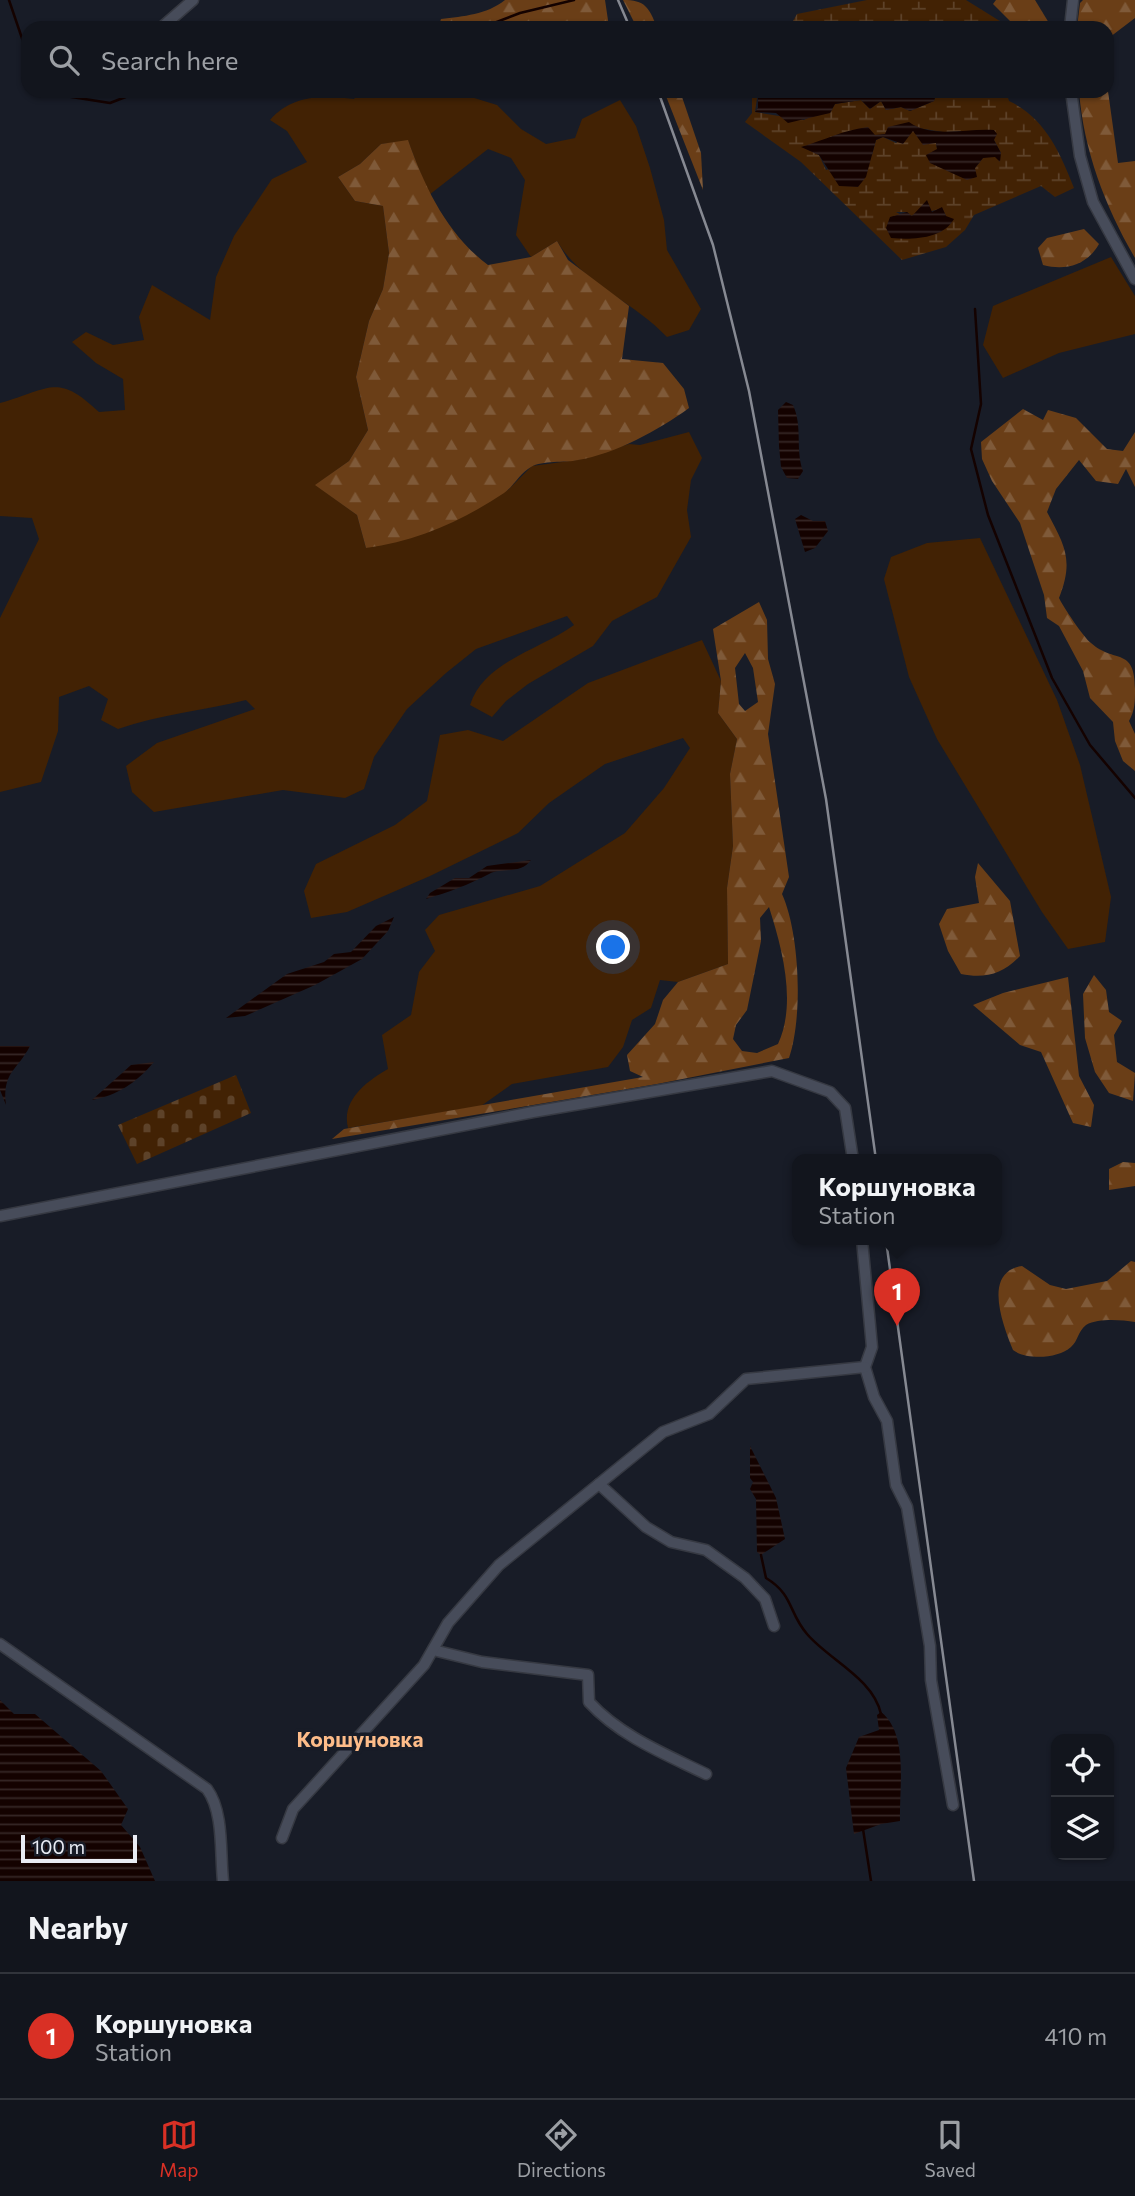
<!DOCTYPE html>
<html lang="en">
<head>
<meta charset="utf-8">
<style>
	body { margin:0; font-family:Commissioner,sans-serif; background:#1f222a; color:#f1f3f6 }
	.controls { position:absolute; right:21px; bottom:21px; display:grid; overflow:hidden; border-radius:14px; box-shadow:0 2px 5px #0004 }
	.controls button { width:63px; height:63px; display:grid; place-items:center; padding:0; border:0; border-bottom:2px solid #31343b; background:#12151d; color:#f1f3f6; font:35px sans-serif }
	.scale { position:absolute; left:21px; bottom:18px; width:116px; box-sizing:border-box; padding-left:7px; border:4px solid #e9ecf4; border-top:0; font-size:19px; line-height:24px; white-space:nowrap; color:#e9ecf4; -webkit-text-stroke:5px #181c27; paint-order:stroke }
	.you { position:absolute; left:614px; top:948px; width:24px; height:24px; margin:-18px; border:5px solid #fff; border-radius:50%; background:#1a73e8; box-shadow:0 0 0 10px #1a73e833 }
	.badge { display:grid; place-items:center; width:46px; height:46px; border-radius:50%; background:#d93025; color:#fff; font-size:23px; font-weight:700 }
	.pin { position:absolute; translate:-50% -58px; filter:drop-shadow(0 2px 4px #0008) }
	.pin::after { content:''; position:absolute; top:37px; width:24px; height:21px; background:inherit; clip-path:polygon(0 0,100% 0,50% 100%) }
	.popup { position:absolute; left:792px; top:1154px; width:210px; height:91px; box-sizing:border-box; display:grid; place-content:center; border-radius:14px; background:#12151d; filter:drop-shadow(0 2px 5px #0005); font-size:23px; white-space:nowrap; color:#9c9fa4 }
	.popup b { font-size:26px; color:#f1f3f6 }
	.popup::after { content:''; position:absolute; left:50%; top:100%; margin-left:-14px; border:14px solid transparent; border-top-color:#12151d }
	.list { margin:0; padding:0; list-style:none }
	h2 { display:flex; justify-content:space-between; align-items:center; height:91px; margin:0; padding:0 28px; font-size:30px }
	h2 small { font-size:23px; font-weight:400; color:#9c9fa4 }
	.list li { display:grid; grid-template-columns:46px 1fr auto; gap:21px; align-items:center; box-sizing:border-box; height:126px; padding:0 28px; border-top:2px solid #31343b }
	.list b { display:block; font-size:26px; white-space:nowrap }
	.list p { margin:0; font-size:23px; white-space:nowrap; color:#9c9fa4 }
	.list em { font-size:23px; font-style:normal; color:#9c9fa4 }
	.icon { flex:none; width:38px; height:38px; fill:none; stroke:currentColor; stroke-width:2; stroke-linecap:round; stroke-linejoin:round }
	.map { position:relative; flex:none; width:1135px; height:1881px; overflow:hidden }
	.search { position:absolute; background:#12151d; box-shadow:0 2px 5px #0004; left:21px; right:21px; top:21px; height:77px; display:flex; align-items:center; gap:18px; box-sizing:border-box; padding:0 24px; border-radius:21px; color:#9c9fa4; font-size:26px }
	.sheet { height:217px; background:#12151d }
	nav { display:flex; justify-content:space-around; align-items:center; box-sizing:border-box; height:98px; border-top:2px solid #31343b; background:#12151d; font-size:19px; color:#9c9fa4 }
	nav a { display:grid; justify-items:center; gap:4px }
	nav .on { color:#d93025 }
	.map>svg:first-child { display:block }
	.green { fill:#422204 }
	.forest { fill:url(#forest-firs); fill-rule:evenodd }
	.wetland { fill:url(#wetland-marsh); fill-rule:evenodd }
	.cemetery { fill:url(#cemetery-stones) }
	.water { fill:url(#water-rules) }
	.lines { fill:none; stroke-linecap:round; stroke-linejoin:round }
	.stream { stroke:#140200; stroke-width:2.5 }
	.street-casing { stroke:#363942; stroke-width:13 }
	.street { stroke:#474c5a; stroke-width:10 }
	.rail { stroke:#868992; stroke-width:2.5 }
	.labels { text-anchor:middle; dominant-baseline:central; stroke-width:7; stroke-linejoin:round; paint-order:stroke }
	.quarter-label { font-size:21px; font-weight:bold; fill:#fdbc89; stroke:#181c27 }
</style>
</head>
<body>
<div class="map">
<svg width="1135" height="1881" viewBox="0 0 1135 1881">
	<defs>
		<pattern id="forest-firs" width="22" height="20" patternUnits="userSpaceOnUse" patternTransform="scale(1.75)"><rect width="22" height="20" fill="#6a3e17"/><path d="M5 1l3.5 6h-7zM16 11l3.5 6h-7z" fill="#7f5a39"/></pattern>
		<pattern id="wetland-marsh" width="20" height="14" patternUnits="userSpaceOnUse" patternTransform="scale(1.75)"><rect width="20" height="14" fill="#422204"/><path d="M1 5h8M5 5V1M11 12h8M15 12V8" fill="none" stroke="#5d4229"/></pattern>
		<pattern id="cemetery-stones" width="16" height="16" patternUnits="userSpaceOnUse" patternTransform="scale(1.75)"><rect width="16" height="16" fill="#422204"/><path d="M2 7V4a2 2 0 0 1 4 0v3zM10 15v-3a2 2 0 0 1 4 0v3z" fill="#5d4229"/></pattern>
		<pattern id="water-rules" width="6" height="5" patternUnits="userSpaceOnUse" patternTransform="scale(1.75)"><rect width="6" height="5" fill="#140200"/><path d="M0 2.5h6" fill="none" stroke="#362726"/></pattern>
	</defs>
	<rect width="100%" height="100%" fill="#181c27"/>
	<g class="green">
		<path d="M361 91H415L427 95 428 91H473L471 97 497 105 521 129 546 144 575 138 582 119 620 100 636 126 650 168 664 220 667 250 701 309 689 330 667 337C633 301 583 284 557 241L531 257 516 235 525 180 511 158 488 149 429 195 408 141 381 144 360 164 338 177 355 201 383 206 389 253 383 289 369 321 356 377 368 430 349 461 316 485 357 515 366 548 508 490 532 466 577 460 629 444 640 445 689 432 702 458 691 480 687 510 691 537 657 597 612 621 593 646 528 684 506 701 492 717 470 705C484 661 540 650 574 625L567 616 476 649 446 673 407 709 374 757 364 789 345 798 283 790 154 812 132 792 126 766 157 743 255 709 246 700C203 711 160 714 118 729L101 720 108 699 89 686 59 697 58 731 41 782 0 792V618L39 539 32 518 0 516V403C50 389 57 372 99 412L125 410 123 379 96 363 72 342 86 332 113 345 144 340 139 317 152 285 210 320 216 277 234 236 272 179 307 162 287 131 270 120C292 95 322 95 354 99Z"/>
		<polygon points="1111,257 1135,296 1135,334 1059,353 1003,378 983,345 993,306"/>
		<polygon points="980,538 1057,700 1080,765 1111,897 1105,942 1068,949 1042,912 937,739 909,677 884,579 891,557 927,543"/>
		<path d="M702 640 721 681 718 713 737 739 730 774 733 846 727 888 728 964 678 982 660 980 651 1008 632 1020 623 1047 608 1067 512 1084 481 1106 348 1128C341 1100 367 1081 388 1069L382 1035 411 1015 419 972 435 951 425 930 439 915 540 886 625 833 664 788 690 748 683 738 605 764 549 803 518 833 430 876 347 912 311 918 304 891 316 864 395 825 427 801 440 735 468 730 503 741 588 683Z"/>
	</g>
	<g class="forest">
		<path d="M505 0H605L609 27 567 28 556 22 519 28H438L441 19C464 16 486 15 505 0Z"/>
		<path d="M623 0C645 0 649 7 657 28H637Z"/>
		<polygon points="996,0 1035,0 1052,28 1017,28 993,4"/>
		<polygon points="1083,0 1135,0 1135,18 1110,37 1107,44 1107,28 1077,28 1080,3"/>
		<path d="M1107 84 1118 163 1135 161V258C1105 206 1084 152 1079 91H1107Z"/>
		<polygon points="664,91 680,91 701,153 703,190"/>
		<path d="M408 140C425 188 447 234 488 265L531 257 557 241 568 260 629 306 622 359 663 363 684 389 689 408C659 430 615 454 578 460 565 463 542 460 531 467 520 473 514 486 504 493 462 521 417 541 366 548L357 515 315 485 349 461 368 430 356 377 369 321 383 289 389 253 383 206 355 201 338 177 360 164 381 144Z"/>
		<path d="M1084 229 1099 244C1087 265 1066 271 1043 265L1038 248 1047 238Z"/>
		<path d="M1023 409 1043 420 1048 410 1076 418 1107 449 1123 451 1135 432V487L1126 469 1118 484 1096 481 1079 460 1056 489 1047 512C1065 546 1074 560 1059 598 1062 605 1084 638 1091 643 1114 664 1135 646 1135 689 1135 702 1135 710 1129 721L1135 734V771L1123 761 1115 741 1113 722 1090 698 1083 671 1059 626 1047 618 1044 595 1020 523 992 481 982 459 981 442Z"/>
		<path d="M759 602 767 620 768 659 775 684 768 734 789 877 782 894C800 934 803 1017 789 1058L657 1084 332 1139 344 1129 643 1077 630 1071 627 1055 655 1024 663 1000 678 982 728 964 727 888 733 846 730 774 737 739 718 713 721 681 713 629ZM745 653 753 668 758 702 745 711 739 704 735 668ZM769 907C782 948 797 1003 778 1044L757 1053 742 1051 733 1039 736 1025 747 1010 761 941 760 918Z"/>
		<path d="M978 863 1010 901 1020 956C1003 974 985 979 961 974L948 951 939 924 947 909 979 903 975 877Z"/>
		<polygon points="1094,975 1106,990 1109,1012 1122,1021 1114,1035 1117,1062 1135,1073 1133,1101 1109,1093 1095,1072 1085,1038 1083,994"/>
		<polygon points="1068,977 1079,1076 1094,1105 1091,1127 1073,1123 1041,1052 1020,1045 973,1005 1003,993"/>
		<polygon points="1123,1162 1135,1163 1135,1186 1109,1190 1109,1169"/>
		<path d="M1131 1261 1135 1262V1322C1121 1320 1099 1318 1086 1325 1078 1331 1078 1341 1071 1347 1058 1359 1026 1360 1013 1350 1003 1325 982 1272 1022 1266L1050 1285 1066 1289 1107 1281Z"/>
	</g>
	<g class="wetland">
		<polygon points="867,0 966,0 1011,28 880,28 878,21 789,28 797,14"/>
		<path d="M752 91H758L755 112 804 120 815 114 830 113 835 104 861 100 870 109 881 101 886 110 901 107 910 111 934 101 937 91H1006L1009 101C1045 118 1060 152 1074 188L1055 197 1041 186 974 215 965 230 946 247 902 260 801 162 745 122 752 113ZM918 128 943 132 994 130V140L1001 153 983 158 975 168 937 149 936 142 913 130 896 143 883 137 876 140 872 155 826 170 819 155 803 147 869 132 875 136ZM942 208 946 216 942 231 932 233 896 212H907L911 216C921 210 931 213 942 208Z"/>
	</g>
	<polygon class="cemetery" points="236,1075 251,1113 137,1164 118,1125"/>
	<g class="water">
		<polygon points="878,21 880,28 794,28 794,27"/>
		<polygon points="758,91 937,91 934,101 910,111 901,107 886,110 881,101 870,109 861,100 835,104 830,113 788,123 776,113 755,112 758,108"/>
		<path d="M909 122C933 139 966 128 994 130L997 134 994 140 1001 153 1000 162 995 157 983 158 975 168 977 177 967 180 930 163 926 155 937 149 936 143 923 145 913 131 903 144 883 137 876 140 866 177 858 187 839 186 819 155 801 147C825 140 843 130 868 127L875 135 885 134 888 127Z"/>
		<path d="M927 200 932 212 942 207 946 216 954 219C943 239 912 240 891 238L886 228 890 217 907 212 912 216Z"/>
		<path d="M786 402 793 405C803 427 795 449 803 471L798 479 787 478 781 467 779 446 778 410Z"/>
		<polygon points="801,515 813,521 825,521 828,531 815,548 805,552 795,519"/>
		<path d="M531 860C521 875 502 867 489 874 468 885 449 892 426 899L430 893 455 878H469L487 866Z"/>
		<polygon points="394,917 388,931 362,959 315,985 245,1016 226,1018 287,974 324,962 334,954 351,952 376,926"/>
		<path d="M0 1046H30C17 1071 2 1072 6 1105L0 1090Z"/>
		<path d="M154 1062C136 1083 118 1095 92 1100L131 1065Z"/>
		<polygon points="750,1446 776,1498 785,1539 761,1555 757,1552 756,1499 750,1489 753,1482 750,1478"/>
		<polygon points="0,1700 14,1714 35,1714 101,1771 128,1809 121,1825 140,1847 155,1881 0,1881"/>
		<path d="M881 1712C909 1734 899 1787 900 1821L881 1824 854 1834 846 1768 859 1737 879 1730 877 1715Z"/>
	</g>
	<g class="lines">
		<g class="stream">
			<polyline points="9,0 28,56"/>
			<polyline points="481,28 520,13 574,0"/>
			<polyline points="55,91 59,95 110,103 141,91"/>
			<polyline points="975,309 981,404 971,449 988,515 1052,678 1090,745 1135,798"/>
			<path d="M761 1555 766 1578C794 1595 788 1612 807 1634 829 1660 873 1678 881 1714"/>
			<polyline points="863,1829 871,1881"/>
		</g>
		<g class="street-casing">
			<g id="street">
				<polyline points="161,28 193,0"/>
				<polyline points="1070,28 1073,0"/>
				<polyline points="1071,91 1080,156 1093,202 1135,279"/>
				<polyline points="0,1216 533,1112 772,1071 830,1092 845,1108 853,1160"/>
				<polyline points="862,1240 872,1347 865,1367 874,1397 887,1421 896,1485 907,1507 930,1646 931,1680 953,1805"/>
				<polyline points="599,1484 646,1527 671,1542 706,1550 745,1578 765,1599 774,1626"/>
				<path d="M0 1644 207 1789C224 1812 220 1853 223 1881"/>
				<path d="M433 1650 482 1662 588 1675 589 1702C620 1736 665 1754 706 1774"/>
				<polyline points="282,1838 293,1809 424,1665 448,1623 499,1565 663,1432 709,1414 746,1379 865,1367"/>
			</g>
		</g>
		<use href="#street" class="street"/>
		<g class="rail">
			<polyline points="618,0 630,28"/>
			<polyline points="658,91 713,245 749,391 826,799 876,1160"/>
			<polyline points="886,1240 974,1881"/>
		</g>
	</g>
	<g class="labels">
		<g class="quarter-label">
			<text x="360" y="1738">Коршуновка</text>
		</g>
	</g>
</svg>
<div class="controls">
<button><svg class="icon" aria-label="locate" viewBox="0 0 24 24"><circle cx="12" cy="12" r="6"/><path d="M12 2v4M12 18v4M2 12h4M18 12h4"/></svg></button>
<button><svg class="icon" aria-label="layers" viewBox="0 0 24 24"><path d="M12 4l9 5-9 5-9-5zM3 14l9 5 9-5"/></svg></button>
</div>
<div class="scale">100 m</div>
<div class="you"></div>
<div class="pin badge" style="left:897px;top:1326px">1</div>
<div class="popup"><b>Коршуновка</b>Station</div>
<div class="search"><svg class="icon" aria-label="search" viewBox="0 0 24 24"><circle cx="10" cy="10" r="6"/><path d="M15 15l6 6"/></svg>Search here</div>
</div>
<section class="sheet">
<h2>Nearby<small></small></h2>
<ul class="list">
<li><span class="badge">1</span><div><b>Коршуновка</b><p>Station</p></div><em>410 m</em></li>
</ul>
</section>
<nav>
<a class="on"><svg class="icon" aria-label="map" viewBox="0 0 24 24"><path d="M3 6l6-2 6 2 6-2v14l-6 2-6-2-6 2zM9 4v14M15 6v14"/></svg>Map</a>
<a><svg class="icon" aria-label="directions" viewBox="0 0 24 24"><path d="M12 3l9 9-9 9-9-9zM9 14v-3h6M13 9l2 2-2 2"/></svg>Directions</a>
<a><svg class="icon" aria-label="saved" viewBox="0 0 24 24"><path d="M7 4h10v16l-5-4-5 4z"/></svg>Saved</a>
</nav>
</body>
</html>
